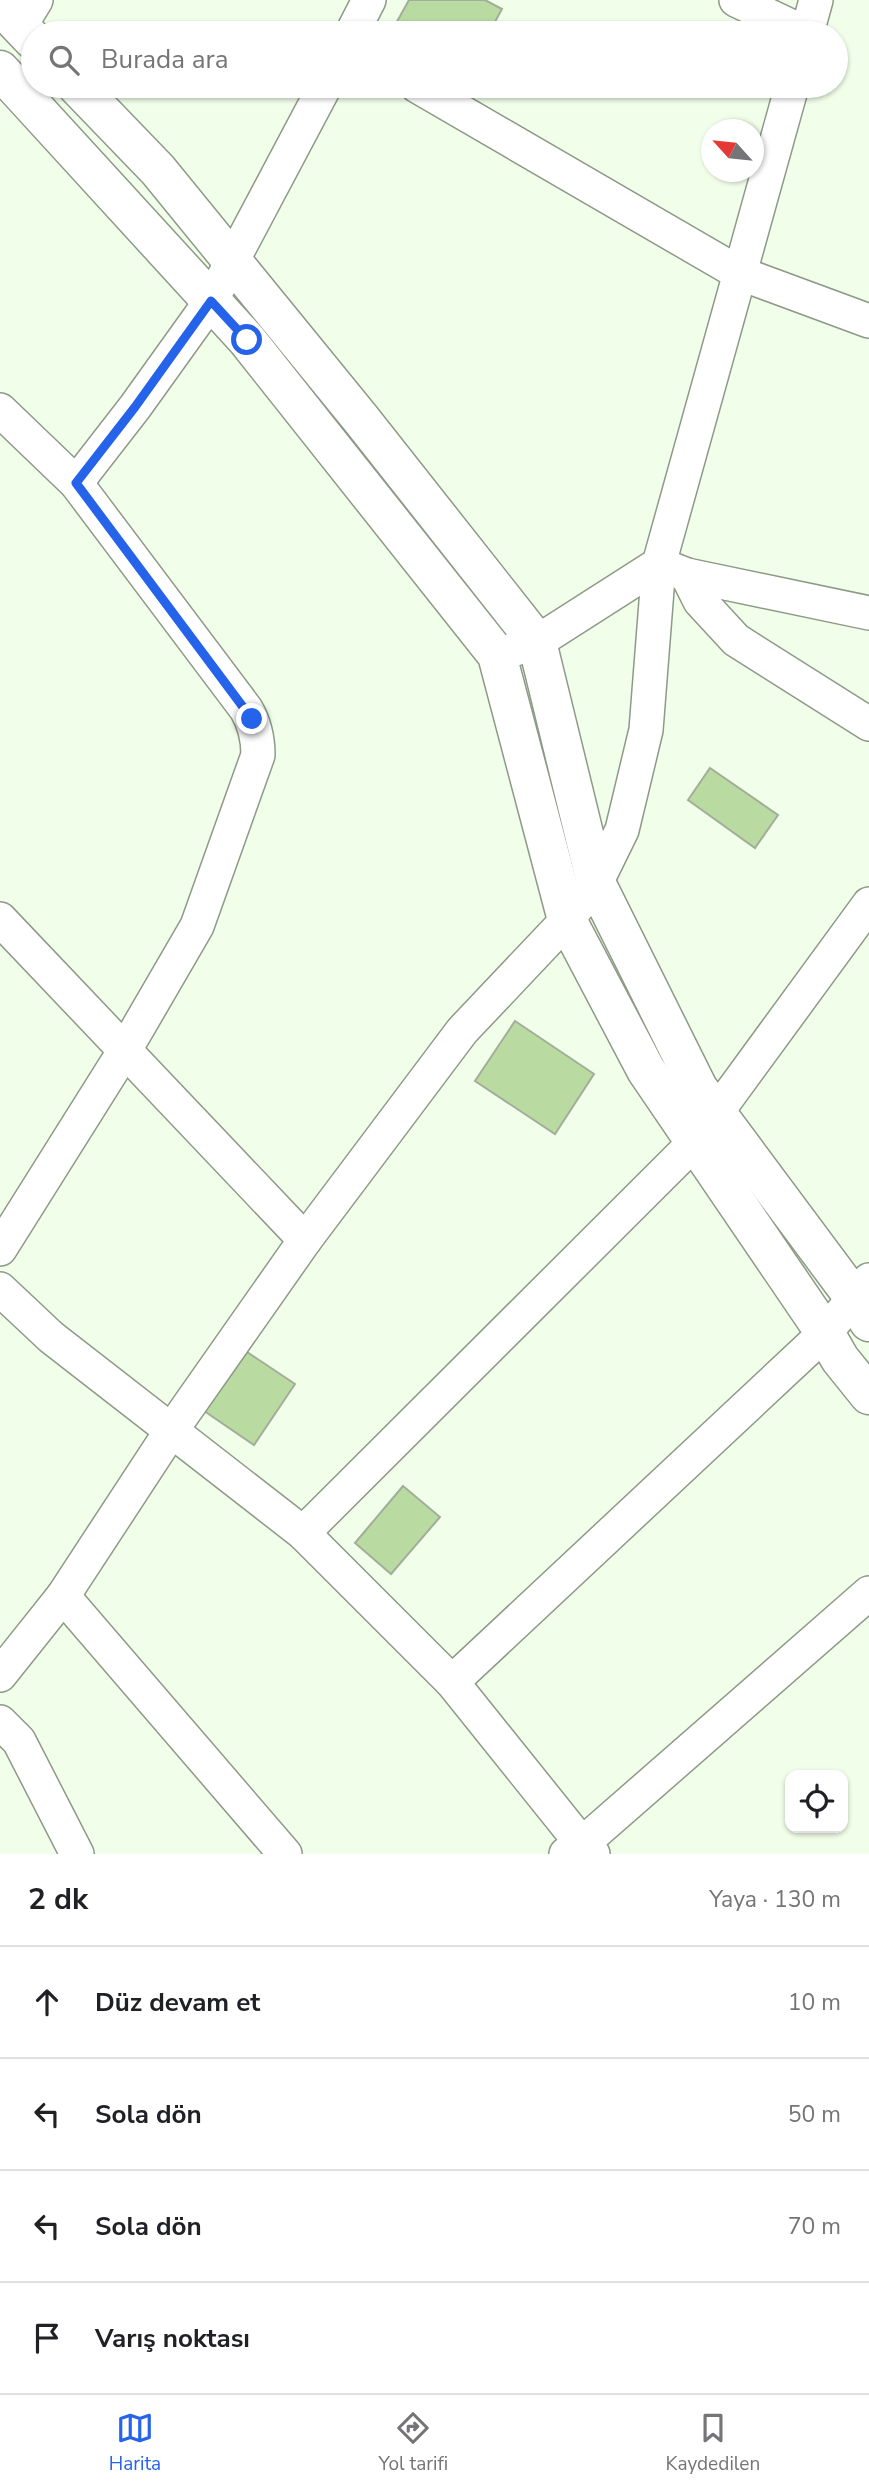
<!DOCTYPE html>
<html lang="tr">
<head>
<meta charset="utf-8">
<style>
	body { margin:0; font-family:"Nunito Sans",sans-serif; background:#f6f6f6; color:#202124 }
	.controls { position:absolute; right:21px; bottom:21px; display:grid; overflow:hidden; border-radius:14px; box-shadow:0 2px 5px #0004 }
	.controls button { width:63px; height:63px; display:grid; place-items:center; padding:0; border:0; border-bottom:2px solid #e0e0e0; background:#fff; color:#202124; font:35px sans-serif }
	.compass { position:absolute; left:701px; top:119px; width:63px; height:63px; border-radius:50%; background:#fff; box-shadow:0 2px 5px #0004; rotate:297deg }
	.stop { position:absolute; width:21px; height:21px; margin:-16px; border:5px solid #2563eb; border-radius:50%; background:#fff }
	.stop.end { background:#2563eb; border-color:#fff; box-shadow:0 2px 7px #0008 }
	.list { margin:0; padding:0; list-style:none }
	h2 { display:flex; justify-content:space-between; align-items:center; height:91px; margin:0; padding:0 28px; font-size:30px }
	h2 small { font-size:23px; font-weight:400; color:#757577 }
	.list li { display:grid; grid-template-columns:46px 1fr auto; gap:21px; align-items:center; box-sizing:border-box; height:112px; padding:0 28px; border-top:2px solid #e0e0e0 }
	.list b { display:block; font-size:26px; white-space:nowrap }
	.list em { font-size:23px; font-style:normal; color:#757577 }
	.icon { flex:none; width:38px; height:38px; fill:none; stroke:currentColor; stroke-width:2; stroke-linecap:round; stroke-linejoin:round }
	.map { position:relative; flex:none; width:869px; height:1854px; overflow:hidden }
	.search { position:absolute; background:#fff; box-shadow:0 2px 5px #0004; left:21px; right:21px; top:21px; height:77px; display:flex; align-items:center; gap:18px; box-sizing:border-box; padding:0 24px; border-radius:38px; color:#757577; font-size:26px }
	.sheet { height:539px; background:#fff }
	nav { display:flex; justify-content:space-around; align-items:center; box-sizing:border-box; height:98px; border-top:2px solid #e0e0e0; background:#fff; font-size:19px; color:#757577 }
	nav a { display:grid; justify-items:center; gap:4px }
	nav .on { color:#2563eb }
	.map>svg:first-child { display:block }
	.building { fill:#b9dba1; stroke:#a2ae9a; stroke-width:2 }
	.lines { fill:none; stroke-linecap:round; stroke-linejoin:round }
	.minor-casing { stroke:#8e9a87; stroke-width:36 }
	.tertiary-casing { stroke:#8e9a87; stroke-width:41 }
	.minor { stroke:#fff; stroke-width:33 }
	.tertiary { stroke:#fff; stroke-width:38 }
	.route { stroke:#2563eb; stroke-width:9 }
</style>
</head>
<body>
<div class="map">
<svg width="869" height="1854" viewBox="0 0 869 1854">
	<rect width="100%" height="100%" fill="#f1fee9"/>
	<g class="building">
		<polygon points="409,0 485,0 502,9 489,33 410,33 395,25"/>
		<polygon points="710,768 778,815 755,848 688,800"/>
		<polygon points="515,1021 594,1074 555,1134 475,1081"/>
		<polygon points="235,1344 295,1384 254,1445 194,1404"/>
		<polygon points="403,1486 440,1517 391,1574 355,1543"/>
	</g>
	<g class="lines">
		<g class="minor-casing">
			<g id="minor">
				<polyline points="736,0 805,33"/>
				<polyline points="20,26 36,0"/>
				<polyline points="352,33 369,0"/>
				<polyline points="807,33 816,0"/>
				<polyline points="417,86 739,273 869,321"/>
				<path d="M0 410 76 483 246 709C255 724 258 738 258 755L197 926 125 1050 0 1249"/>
				<polyline points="76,483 135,407 211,301 325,86"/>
				<polyline points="687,575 700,601 736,640 869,724"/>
				<polyline points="497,655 537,642 659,564 792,86"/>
				<polyline points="0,919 305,1240"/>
				<polyline points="0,1289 51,1337 303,1533 452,1682 582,1844 593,1854"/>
				<polyline points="303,1533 695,1142 869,904"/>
				<polyline points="63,1596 285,1854"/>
				<polyline points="0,1675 63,1596 171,1431 305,1240 462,1031 567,920 596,883 622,830 646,730 659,564 687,575 869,613"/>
				<polyline points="452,1682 825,1333 869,1280"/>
				<polyline points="0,1722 19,1741 77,1854"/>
				<polyline points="566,1854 582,1844 869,1593"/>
			</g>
		</g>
		<g class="tertiary-casing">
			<g id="tertiary">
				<polyline points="0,5 33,40"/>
				<polyline points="0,70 247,340 497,655 567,920 646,1070 825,1333 840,1359 869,1395"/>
				<polyline points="77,86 158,170 361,419 537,642 596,883 698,1088 855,1299 869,1322"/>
			</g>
		</g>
		<use href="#minor" class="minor"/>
		<use href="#tertiary" class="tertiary"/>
	</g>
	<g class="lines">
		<polyline class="route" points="247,340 211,301 135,407 76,483 252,719"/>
	</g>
</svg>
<div class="controls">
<button><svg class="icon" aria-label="locate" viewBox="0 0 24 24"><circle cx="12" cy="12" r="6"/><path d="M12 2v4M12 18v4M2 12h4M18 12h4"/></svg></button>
</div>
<svg class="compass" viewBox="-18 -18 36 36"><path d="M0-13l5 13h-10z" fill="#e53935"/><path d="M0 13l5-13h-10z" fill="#757577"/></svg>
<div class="stop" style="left:247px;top:340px"></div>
<div class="stop end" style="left:252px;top:719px"></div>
<div class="search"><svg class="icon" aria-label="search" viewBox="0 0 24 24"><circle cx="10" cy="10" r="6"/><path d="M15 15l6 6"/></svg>Burada ara</div>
</div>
<section class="sheet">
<h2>2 dk<small>Yaya · 130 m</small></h2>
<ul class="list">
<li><svg class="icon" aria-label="ahead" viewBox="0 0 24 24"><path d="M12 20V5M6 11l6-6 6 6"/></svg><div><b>Düz devam et</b></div><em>10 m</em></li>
<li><svg class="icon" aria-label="left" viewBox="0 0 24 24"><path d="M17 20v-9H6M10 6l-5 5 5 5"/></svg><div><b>Sola dön</b></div><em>50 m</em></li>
<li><svg class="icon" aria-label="left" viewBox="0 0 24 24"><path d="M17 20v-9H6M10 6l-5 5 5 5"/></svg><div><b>Sola dön</b></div><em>70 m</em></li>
<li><svg class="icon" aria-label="arrive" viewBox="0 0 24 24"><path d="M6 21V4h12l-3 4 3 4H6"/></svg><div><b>Varış noktası</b></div></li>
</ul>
</section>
<nav>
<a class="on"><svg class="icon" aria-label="map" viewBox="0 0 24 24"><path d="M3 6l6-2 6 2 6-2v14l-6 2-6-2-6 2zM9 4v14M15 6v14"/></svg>Harita</a>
<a><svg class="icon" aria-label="directions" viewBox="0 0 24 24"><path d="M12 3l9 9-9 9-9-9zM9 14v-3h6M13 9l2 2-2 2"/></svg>Yol tarifi</a>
<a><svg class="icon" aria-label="saved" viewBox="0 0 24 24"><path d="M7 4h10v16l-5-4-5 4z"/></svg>Kaydedilen</a>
</nav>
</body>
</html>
